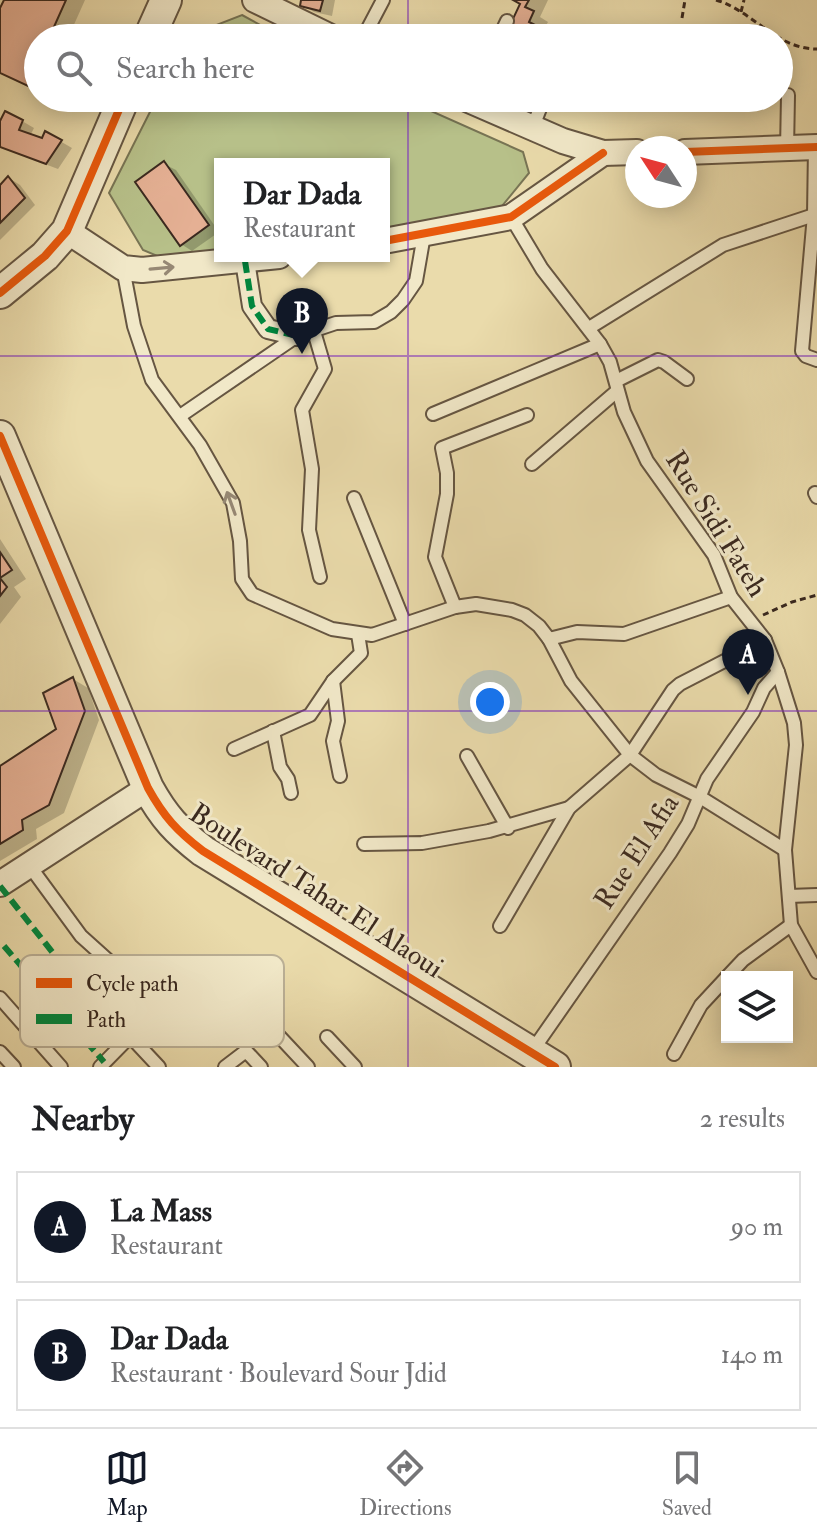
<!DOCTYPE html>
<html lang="en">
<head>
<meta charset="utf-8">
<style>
	body { margin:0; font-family:"IM FELL Double Pica",serif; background:#f2f2f2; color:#202124 }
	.controls { position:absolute; right:24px; bottom:24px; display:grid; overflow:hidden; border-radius:0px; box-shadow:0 4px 20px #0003 }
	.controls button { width:72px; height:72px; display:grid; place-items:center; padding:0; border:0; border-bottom:2px solid #e0e0e0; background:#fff; color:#202124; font:40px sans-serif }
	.compass { position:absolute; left:625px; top:136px; width:72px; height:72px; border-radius:50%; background:#fff; box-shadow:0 4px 20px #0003; rotate:306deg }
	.you { position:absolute; left:490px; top:702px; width:28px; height:28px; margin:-20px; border:6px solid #fff; border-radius:50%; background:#1a73e8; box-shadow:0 0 0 12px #1a73e833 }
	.badge { display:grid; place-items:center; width:52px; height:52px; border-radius:50%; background:#111827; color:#fff; font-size:26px; font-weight:700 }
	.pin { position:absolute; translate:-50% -66px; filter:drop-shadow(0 2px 4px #0008) }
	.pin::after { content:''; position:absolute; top:42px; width:28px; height:24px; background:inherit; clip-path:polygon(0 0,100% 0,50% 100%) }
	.popup { position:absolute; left:214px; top:158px; width:176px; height:104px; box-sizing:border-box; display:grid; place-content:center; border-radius:0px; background:#fff; filter:drop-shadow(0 2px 6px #0005); font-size:26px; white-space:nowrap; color:#757577 }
	.popup b { font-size:30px; color:#202124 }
	.popup::after { content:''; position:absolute; left:50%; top:100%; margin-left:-16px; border:16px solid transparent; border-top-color:#fff }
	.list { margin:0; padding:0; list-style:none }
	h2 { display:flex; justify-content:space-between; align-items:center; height:104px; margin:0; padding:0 32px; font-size:34px }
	h2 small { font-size:26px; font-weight:400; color:#757577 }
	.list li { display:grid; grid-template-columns:52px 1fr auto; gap:24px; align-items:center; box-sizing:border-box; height:112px; margin:0 16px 16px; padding:0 16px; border:2px solid #e0e0e0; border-radius:0px }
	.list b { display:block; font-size:30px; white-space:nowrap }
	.list p { margin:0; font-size:26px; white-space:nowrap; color:#757577 }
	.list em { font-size:26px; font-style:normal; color:#757577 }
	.icon { flex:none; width:44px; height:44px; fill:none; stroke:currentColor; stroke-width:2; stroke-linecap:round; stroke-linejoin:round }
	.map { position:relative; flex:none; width:817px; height:1067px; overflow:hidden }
	.search { position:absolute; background:#fff; box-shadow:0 4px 20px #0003; left:24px; right:24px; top:24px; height:88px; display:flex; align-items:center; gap:20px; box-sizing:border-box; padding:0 28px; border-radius:44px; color:#757577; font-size:30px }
	.sheet { height:360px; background:#fff }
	nav { display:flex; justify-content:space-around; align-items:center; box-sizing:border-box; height:112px; border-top:2px solid #e0e0e0; background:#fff; font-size:22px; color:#757577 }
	nav a { display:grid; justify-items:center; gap:4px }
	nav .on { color:#111827 }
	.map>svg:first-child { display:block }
	.green { fill:#b7c089; stroke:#787454; stroke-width:2 }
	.shadow { fill:#0003 }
	.building { fill:#e5b094; stroke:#3a291f; stroke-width:2 }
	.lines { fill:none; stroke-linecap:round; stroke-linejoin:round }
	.service-casing { stroke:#665642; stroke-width:16 }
	.pedestrian-casing { stroke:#665642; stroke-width:22 }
	.minor-casing { stroke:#665642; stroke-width:28 }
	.tertiary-casing { stroke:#665642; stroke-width:34 }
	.path { stroke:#3a291f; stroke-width:3; stroke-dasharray:6 4; stroke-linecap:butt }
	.service { stroke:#f1e8c8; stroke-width:12 }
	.pedestrian { stroke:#f1e8c8; stroke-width:18 }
	.minor { stroke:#f1e8c8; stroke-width:24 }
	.tertiary { stroke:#f1e8c8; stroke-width:30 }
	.quiet { stroke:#00873e; stroke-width:6; stroke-dasharray:12 6; stroke-linecap:butt }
	.cycleway-casing { stroke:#f1e8c8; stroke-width:13 }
	.cycleway { stroke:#e8590c; stroke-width:8 }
	.oneway { stroke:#968874 }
	.grid { fill:none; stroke:#7b2cbf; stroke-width:2; stroke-opacity:0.55 }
	.labels { text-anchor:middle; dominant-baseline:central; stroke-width:6; stroke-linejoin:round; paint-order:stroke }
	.street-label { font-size:28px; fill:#3a291f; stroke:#f1e8c8 }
	.key { fill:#f1e8c8; stroke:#baaf95; stroke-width:2 }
	.key-label { font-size:22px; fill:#3a291f }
</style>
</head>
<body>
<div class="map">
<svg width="817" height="1067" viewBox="0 0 817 1067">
	<rect width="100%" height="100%" fill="#eadbab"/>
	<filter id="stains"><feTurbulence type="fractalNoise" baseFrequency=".0025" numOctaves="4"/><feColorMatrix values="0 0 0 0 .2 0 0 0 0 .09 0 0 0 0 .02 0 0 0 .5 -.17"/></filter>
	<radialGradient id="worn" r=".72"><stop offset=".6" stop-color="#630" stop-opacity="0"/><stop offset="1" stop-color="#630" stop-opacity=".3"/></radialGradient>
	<g class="green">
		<polygon points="242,15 284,38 187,38 188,36"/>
		<polygon points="157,98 402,98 523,152 529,173 498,211 384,228 384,164 220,164 220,253 167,260 143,250 109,193"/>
	</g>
	<g class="shadow">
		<polygon points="6,0 85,0 68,38 38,38 38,91 0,73 0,13"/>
		<polygon points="304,0 335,0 332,16 314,12 302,5"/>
		<polygon points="514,0 548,0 540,17 548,22 543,31 556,38 506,38 523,4"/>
		<polygon points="499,98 551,98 541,118"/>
		<polygon points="22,121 34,128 30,136 43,140 46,133 72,148 58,169 0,147 0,125"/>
		<polygon points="164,164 176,170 219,232 192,251 181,244"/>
		<polygon points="9,178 20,185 35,205 0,240 0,188"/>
		<polygon points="0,539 26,579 14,587 21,597 0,624"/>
		<polygon points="73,679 88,688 99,720 64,813 36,829 37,839 0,861 0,769 59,730"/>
	</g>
	<g class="building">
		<polygon points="4,0 66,0 49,38 38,38 38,64 28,86 0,73 0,8"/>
		<polygon points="301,0 323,0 320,11 300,6"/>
		<polygon points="513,0 529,0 525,7 534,11 529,22 561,38 504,38 520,4"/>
		<polygon points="498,98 532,98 525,111"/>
		<polygon points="5,111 23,120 19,130 42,138 45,131 62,140 46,164 0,147 0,121"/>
		<polygon points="164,161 209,225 180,246 135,182"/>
		<polygon points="8,176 25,198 0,223 0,185"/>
		<polygon points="0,552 12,570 0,578 7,587 0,596"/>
		<polygon points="73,677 85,711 49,805 22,820 23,830 0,844 0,766 56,729 43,693"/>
	</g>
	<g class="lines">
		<g class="service-casing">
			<g id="service">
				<polyline points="363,38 383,0"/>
				<polyline points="499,38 507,21"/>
				<polyline points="532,129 544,98"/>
				<polyline points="815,147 814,215 802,351 806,356 817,360"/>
				<polyline points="787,150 788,95"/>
				<polyline points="511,217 542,269 600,344 610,362 624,412 647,461 714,555 731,597 765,640 778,672 794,723 796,745 785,850 791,925 817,972"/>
				<polyline points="123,268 134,326 152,380 200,445 233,503 240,541 242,579 252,594 332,629 372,635 455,607 476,604 512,610 525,615 539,626 549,639 577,632 624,634 731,597"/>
				<polyline points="313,328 325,369 302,410 312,469 309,530 320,577"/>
				<polyline points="589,328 723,245 814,215"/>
				<polyline points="616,381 658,360 664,362 687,379"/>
				<polyline points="433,414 600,344"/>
				<polyline points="180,416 297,336 336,323 374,322 391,312 403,300 416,281 424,235"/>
				<polyline points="532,464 617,391"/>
				<polyline points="815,493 817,497"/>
				<polyline points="354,498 405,624"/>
				<polyline points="455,607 435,557 447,494 447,473 442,448 527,415"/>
				<polyline points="549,639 571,681 630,755 656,775 700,797 785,850"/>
				<polyline points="333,681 338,721 333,741 340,776"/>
				<polyline points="273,731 280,767 288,779 291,793"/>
				<polyline points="234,749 310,715 333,681 361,653 358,634"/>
				<polyline points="467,756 508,828"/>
				<polyline points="364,844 422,843 489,831 569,808"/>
				<polyline points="29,865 81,936 141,990 174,1031"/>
				<polyline points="789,896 817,895"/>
				<polyline points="500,926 569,808 630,755 673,690 680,684 765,640"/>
				<polyline points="727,977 743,960 791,925"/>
				<polyline points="0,998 61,1067"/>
				<polyline points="130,1036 159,1067"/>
				<polyline points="279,1036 308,1067"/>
				<polyline points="327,1037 355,1067"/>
				<polyline points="0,1052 14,1067"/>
				<polyline points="530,1054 670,853 688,824 707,779 753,712 764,688 778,672"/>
				<polyline points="674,1054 701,1005 727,977"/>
				<polyline points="100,1067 157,1009"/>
				<polyline points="225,1067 246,1051 261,1067"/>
			</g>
		</g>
		<g class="pedestrian-casing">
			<polyline id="pedestrian" points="245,261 252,306 268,329 297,336"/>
		</g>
		<g class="minor-casing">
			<g id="minor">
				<polyline points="255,0 333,38"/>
				<polyline points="464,98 563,141 603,153 637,152"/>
				<polyline points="685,152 817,147"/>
				<polyline points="67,231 123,268 142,270 279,256"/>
				<polyline points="384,241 511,217 603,153"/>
				<polyline points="0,884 148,788"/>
			</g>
		</g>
		<g class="tertiary-casing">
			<g id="tertiary">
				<polyline points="149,38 166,0"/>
				<polyline points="0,293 45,256 67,231 124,98"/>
				<path d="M0 436 148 788C164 817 177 831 203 851L555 1067"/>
			</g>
		</g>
		<g class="path">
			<path d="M716 0C753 11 776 49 817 49"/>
			<polyline points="741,12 744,0"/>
			<polyline points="682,18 685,0"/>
			<polyline points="763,615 792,602 817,595"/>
		</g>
		<use href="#service" class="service"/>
		<use href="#pedestrian" class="pedestrian"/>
		<use href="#minor" class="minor"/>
		<use href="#tertiary" class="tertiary"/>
		<g class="quiet">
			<polyline points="245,261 252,306 268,329 297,336"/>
			<polyline points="0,886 72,977 130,1036"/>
			<polyline points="4,946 104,1062"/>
		</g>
		<g class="cycleway-casing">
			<g id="cycleway">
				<polyline points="685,152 817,147"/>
				<polyline points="384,241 511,217 603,153"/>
				<polyline points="0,293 45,256 67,231 124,98"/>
				<path d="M0 436 148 788C164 817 177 831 203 851L555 1067"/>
			</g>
		</g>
		<use href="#cycleway" class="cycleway"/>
	</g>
	<defs><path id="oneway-shaft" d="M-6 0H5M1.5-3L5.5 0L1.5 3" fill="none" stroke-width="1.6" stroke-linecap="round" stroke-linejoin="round" transform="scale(2)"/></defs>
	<g class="oneway">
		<use href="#oneway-shaft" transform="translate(162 268) rotate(-5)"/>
		<use href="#oneway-shaft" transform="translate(231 503) rotate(-110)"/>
	</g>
	<path class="grid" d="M408 0V38M408 98V1067M0 356H817M0 711H817"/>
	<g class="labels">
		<g class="street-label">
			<text transform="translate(716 524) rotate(58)">Rue Sidi Fateh</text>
			<text transform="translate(637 852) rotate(-57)">Rue El Afia</text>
			<text transform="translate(316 891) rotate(33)">Boulevard Tahar El Alaoui</text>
		</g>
	</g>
	<rect x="20" y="955" width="264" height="92" rx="12" class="key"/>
	<rect x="36" y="978" width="36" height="10" fill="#e8590c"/>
	<rect x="36" y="1014" width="36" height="10" fill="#00873e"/>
	<g class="key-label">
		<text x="86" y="991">Cycle path</text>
		<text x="86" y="1027">Path</text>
	</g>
	<rect width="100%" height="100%" filter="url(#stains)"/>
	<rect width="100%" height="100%" fill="url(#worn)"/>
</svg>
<div class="controls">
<button><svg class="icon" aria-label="layers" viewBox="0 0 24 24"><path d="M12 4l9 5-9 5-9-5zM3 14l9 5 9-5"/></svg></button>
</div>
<svg class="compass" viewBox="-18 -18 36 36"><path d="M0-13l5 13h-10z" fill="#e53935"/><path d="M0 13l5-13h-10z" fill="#757577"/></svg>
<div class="you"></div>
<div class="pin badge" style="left:748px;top:695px">A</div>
<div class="pin badge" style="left:302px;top:354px">B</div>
<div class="popup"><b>Dar Dada</b>Restaurant</div>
<div class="search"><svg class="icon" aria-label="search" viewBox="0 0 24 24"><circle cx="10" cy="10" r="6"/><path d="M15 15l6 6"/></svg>Search here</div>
</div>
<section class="sheet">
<h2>Nearby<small>2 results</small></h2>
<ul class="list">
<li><span class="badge">A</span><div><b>La Mass</b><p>Restaurant</p></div><em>90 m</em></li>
<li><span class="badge">B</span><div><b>Dar Dada</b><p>Restaurant · Boulevard Sour Jdid</p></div><em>140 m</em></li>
</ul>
</section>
<nav>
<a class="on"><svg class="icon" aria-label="map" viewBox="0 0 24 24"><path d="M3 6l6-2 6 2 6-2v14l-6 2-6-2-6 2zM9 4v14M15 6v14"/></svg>Map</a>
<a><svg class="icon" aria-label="directions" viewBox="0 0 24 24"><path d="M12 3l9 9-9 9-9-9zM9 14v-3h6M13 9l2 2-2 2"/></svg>Directions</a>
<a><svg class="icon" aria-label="saved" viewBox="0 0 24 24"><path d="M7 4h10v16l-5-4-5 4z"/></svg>Saved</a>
</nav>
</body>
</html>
